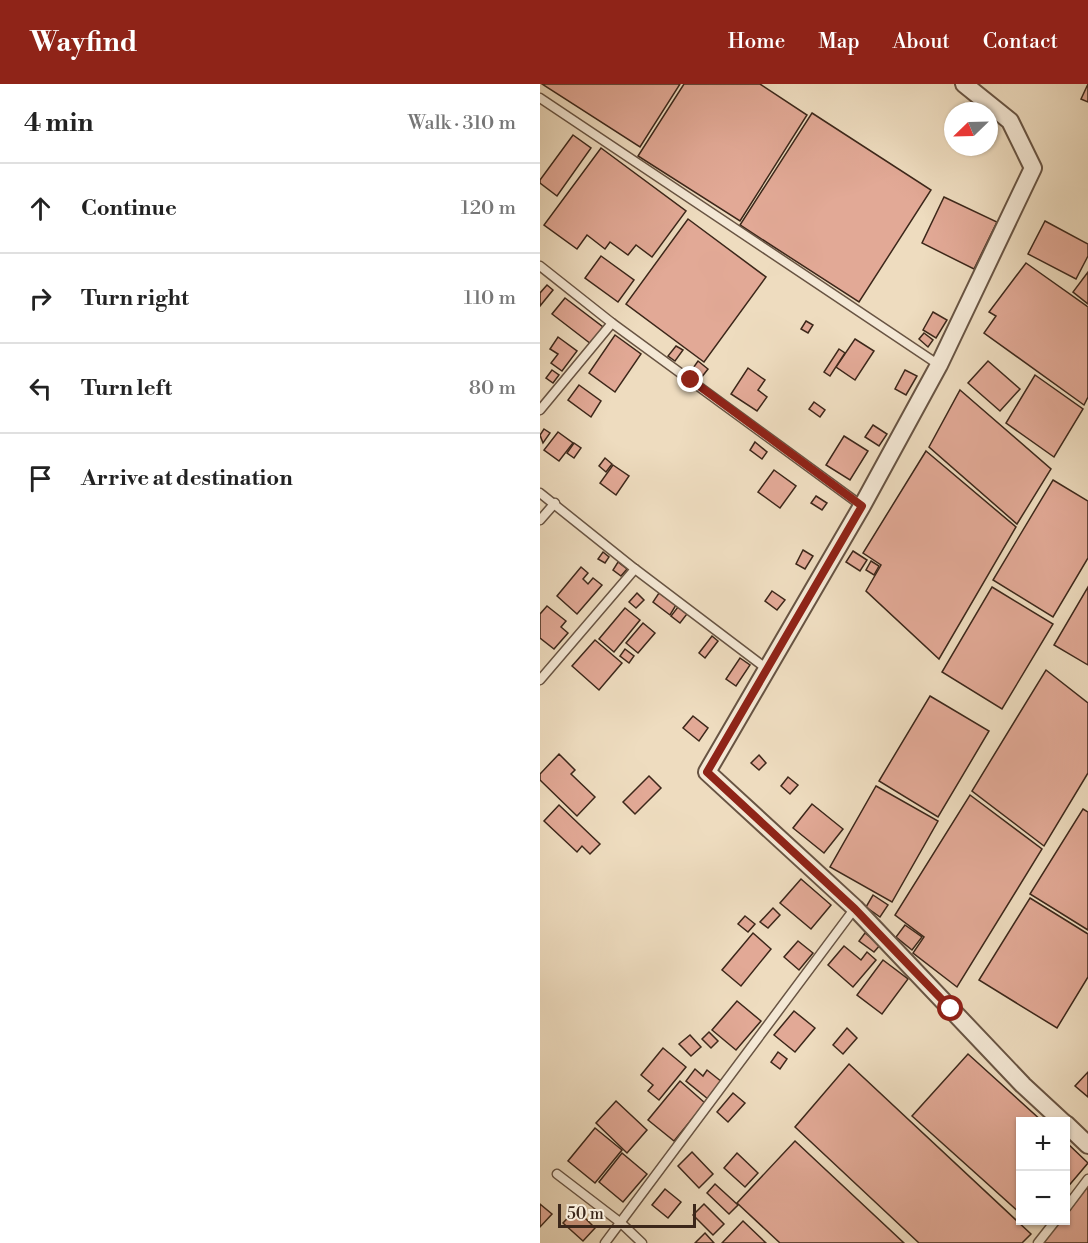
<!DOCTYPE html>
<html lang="en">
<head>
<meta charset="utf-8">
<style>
	body { margin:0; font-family:"Libre Bodoni",serif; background:#f2f2f2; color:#222 }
	.controls { position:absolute; right:18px; bottom:18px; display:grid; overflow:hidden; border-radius:0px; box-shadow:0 2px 4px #0004 }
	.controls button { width:54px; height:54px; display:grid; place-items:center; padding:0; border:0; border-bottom:2px solid #e0e0e0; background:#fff; color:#222; font:30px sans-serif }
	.compass { position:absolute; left:404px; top:18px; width:54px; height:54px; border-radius:50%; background:#fff; box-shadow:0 2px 4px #0004; rotate:247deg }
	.scale { position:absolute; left:18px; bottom:15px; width:138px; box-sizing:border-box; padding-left:6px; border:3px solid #3c271a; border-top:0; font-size:16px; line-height:21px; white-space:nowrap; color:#3c271a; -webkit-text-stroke:4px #f4e8d5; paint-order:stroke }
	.stop { position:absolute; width:18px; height:18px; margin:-14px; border:4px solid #8f2418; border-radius:50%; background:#fff }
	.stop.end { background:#8f2418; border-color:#fff; box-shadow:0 2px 6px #0008 }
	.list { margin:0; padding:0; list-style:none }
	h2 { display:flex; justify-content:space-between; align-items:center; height:78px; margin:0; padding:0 24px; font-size:26px }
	h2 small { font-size:20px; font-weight:400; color:#767676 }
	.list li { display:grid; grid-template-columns:39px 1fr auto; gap:18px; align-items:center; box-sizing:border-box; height:90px; padding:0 24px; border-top:2px solid #e0e0e0 }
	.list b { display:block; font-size:22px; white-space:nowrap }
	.list em { font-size:20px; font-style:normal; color:#767676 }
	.icon { flex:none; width:33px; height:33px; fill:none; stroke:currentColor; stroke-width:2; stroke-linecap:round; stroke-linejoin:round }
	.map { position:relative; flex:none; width:548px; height:1159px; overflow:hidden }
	header { display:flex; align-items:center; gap:36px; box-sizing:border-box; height:84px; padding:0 30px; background:#8f2418; color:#fff }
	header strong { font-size:28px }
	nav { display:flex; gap:33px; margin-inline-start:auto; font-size:21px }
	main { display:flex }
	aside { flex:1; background:#fff }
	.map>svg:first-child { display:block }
	.building { fill:#e2a996; stroke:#3c271a; stroke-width:1.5 }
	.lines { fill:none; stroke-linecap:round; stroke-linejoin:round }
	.service-casing { stroke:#685443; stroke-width:11 }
	.minor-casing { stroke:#685443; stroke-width:20 }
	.service { stroke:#f4e8d5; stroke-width:8 }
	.minor { stroke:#f4e8d5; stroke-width:16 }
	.route { stroke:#8f2418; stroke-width:8 }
</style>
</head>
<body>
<header>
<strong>Wayfind</strong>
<nav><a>Home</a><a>Map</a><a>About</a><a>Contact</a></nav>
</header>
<main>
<aside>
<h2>4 min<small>Walk · 310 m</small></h2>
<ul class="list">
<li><svg class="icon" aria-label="ahead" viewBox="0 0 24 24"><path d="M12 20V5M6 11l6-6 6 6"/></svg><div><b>Continue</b></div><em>120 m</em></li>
<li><svg class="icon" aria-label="right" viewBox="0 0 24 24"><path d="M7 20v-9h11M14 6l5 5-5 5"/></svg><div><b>Turn right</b></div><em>110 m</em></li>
<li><svg class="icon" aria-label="left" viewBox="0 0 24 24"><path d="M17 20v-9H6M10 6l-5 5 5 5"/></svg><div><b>Turn left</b></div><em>80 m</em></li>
<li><svg class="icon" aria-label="arrive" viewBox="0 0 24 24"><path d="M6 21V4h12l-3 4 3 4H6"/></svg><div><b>Arrive at destination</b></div></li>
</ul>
</aside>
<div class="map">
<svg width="548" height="1159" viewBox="0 0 548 1159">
	<rect width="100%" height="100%" fill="#eedcbf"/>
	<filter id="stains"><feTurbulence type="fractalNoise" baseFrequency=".00333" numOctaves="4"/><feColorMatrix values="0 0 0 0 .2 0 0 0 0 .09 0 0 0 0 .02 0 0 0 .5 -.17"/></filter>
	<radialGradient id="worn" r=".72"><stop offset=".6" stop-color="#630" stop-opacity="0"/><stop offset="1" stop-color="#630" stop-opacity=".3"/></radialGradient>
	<g class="building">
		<polygon points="2,0 140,0 100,63"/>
		<polygon points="144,0 220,0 267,31 200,137 98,72"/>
		<polygon points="548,0 548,18 541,15"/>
		<polygon points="272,29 391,106 319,218 200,141"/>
		<polygon points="33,51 51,64 17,112 0,99 0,96"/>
		<polygon points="61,64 146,127 112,173 96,161 88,171 70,158 65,165 47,151 37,165 4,141"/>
		<polygon points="404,113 457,138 434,185 382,159"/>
		<polygon points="148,135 226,193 164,278 86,220"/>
		<polygon points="505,137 548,160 548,172 536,195 488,170"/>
		<polygon points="61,172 94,196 78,218 45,194"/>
		<polygon points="486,179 548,223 548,313 544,321 444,249 456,232 449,228"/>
		<polygon points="548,188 548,220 533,208"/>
		<polygon points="7,201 13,206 0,222 0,209"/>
		<polygon points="25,214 63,243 51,260 12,230"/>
		<polygon points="393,228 407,236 396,254 383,246"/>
		<polygon points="266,237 273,241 268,249 261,245"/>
		<polygon points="384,249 393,256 388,263 379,255"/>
		<polygon points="75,251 101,270 75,308 49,289"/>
		<polygon points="18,253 37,267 22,287 11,279 18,270 10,265"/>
		<polygon points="315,255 334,267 315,296 296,283"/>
		<polygon points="136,262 143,266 135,277 128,272"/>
		<polygon points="299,265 305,269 290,292 284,288"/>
		<polygon points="158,277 168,285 161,294 151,287"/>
		<polygon points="448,277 480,305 460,327 428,299"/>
		<polygon points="208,284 225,296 218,306 227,313 217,327 191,310"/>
		<polygon points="12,286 19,291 13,299 6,294"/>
		<polygon points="365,286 377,292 366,311 355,305"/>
		<polygon points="495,291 543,325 514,373 466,339"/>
		<polygon points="39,301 61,317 51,333 28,316"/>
		<polygon points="420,306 511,385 477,440 389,363"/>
		<polygon points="274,318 285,326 280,333 269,325"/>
		<polygon points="333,341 347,350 339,362 325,353"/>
		<polygon points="4,345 10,349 3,359 0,351"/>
		<polygon points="18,348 33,359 19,377 4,366"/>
		<polygon points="304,352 328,367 310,396 286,381"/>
		<polygon points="215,358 227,368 222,375 210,366"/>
		<polygon points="34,359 41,364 34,374 27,369"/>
		<polygon points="386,367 476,443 399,575 326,507 341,481 323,469"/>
		<polygon points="65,374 72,380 66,388 59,382"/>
		<polygon points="73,381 89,392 76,411 60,399"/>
		<polygon points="234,386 256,402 240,424 218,408"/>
		<polygon points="513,396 548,417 548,474 513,533 453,496"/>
		<polygon points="276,412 287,419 282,426 271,419"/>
		<polygon points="263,466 273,472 265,485 256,480"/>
		<polygon points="313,467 327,476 320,487 306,478"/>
		<polygon points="63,468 69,473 65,479 58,475"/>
		<polygon points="331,477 339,482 334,491 326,486"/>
		<polygon points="78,478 87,485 81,492 73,486"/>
		<polygon points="41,483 48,489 43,495 48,500 53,494 62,501 37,530 17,512"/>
		<polygon points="452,503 513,540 462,625 402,588"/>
		<polygon points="548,503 548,581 514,561"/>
		<polygon points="232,507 245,516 237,526 225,517"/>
		<polygon points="97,509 104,516 96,524 89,518"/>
		<polygon points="119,509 136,521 130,531 113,518"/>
		<polygon points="7,522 26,537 21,543 28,549 14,565 0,554 0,530"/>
		<polygon points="138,523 147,530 140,539 131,532"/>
		<polygon points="85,524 100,536 74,568 59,555"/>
		<polygon points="103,539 115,549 98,569 86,559"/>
		<polygon points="172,552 178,557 165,574 159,569"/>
		<polygon points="55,556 82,579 59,606 32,582"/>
		<polygon points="85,565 94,572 89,579 80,572"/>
		<polygon points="200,574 210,581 196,602 186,595"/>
		<polygon points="506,586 548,619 548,689 504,762 432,707"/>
		<polygon points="390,612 449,647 398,733 339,697"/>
		<polygon points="153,632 168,644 159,657 143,644"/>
		<polygon points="19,670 35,686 31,690 55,713 37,732 0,696 0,690"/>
		<polygon points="219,671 226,679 219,686 211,679"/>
		<polygon points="109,692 121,704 95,730 83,718"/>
		<polygon points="248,693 258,701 250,710 241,702"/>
		<polygon points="336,702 398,737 352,818 290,783"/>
		<polygon points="430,711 502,765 417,903 373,869 384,853 355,831"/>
		<polygon points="272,720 303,745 284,769 253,744"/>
		<polygon points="19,721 60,760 50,770 42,762 37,768 4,737"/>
		<polygon points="543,725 548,728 548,846 490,810"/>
		<polygon points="261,795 291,821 271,845 240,819"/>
		<polygon points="333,811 348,821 340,833 326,823"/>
		<polygon points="490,814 548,850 548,893 517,944 439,896"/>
		<polygon points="233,824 240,831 228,844 220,838"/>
		<polygon points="205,832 215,840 208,848 198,840"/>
		<polygon points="365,841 382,853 372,866 356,853"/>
		<polygon points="213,849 231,865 201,902 182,886"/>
		<polygon points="325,849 340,861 334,868 319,857"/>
		<polygon points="258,857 273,869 259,886 244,873"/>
		<polygon points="304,862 321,876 327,868 336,876 313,903 288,881"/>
		<polygon points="343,876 368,895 342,930 317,911"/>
		<polygon points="197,917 221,937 196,966 172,946"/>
		<polygon points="254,927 275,944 255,968 234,951"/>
		<polygon points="307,944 317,954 303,970 293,961"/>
		<polygon points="169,948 178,957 171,964 162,955"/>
		<polygon points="150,951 161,963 151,972 139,960"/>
		<polygon points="123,964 146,983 119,1016 108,1007 113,1001 101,991"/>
		<polygon points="238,968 247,975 240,985 231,978"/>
		<polygon points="428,970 503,1038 481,1038 481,1130 372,1032"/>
		<polygon points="309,980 491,1150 482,1159 379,1159 255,1043"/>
		<polygon points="155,985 163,992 167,986 182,998 168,1015 146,997"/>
		<polygon points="548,988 548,1013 535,1002"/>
		<polygon points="140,997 165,1019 134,1057 108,1036"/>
		<polygon points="193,1009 205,1019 188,1038 177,1028"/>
		<polygon points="76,1017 107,1046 87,1069 56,1039"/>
		<polygon points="55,1044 82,1066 55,1099 28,1077"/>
		<polygon points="255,1057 364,1159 240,1159 197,1119"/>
		<polygon points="526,1058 548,1079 526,1105"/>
		<polygon points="152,1068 173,1090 159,1104 138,1082"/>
		<polygon points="82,1069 107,1090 83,1118 59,1098"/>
		<polygon points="197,1069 218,1089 205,1103 184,1084"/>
		<polygon points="175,1100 198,1121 189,1130 167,1109"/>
		<polygon points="548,1102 548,1159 503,1159 521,1136 526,1136 526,1131"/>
		<polygon points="125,1105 141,1118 128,1134 112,1121"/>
		<polygon points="0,1120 12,1130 0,1143"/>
		<polygon points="164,1120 184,1140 173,1151 153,1131"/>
		<polygon points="36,1125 55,1144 43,1157 23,1139"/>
		<polygon points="203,1137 226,1159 182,1159"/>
		<polygon points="165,1149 174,1159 155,1159"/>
	</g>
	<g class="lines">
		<g class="service-casing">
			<g id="service">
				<polyline points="0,14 399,281"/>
				<polyline points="0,182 72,239 322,422"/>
				<polyline points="0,326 72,239"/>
				<polyline points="0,409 95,485 227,585"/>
				<polyline points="0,436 15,419"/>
				<polyline points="0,596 95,485"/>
				<polyline points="17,1090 81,1139 102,1159"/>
				<polyline points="526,1124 548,1095"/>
				<polyline points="65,1159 315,824"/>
				<polyline points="498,1159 516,1136"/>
			</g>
		</g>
		<g class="minor-casing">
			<g id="minor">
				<polyline points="424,0 470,37 493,84 399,281 322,422 167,688 315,824 483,1001 523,1038"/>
				<polyline points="526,1040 548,1061"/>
			</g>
		</g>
		<use href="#service" class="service"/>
		<use href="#minor" class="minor"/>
	</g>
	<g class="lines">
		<polyline class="route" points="151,296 322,422 167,688 315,825 411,925"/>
	</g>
	<rect width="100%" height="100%" filter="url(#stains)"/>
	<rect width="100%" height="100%" fill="url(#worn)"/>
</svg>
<div class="controls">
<button>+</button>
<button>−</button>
</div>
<svg class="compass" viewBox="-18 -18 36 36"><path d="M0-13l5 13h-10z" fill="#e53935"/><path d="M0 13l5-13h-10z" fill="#767676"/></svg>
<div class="scale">50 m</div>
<div class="stop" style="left:411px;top:925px"></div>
<div class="stop end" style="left:151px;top:296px"></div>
</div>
</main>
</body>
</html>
